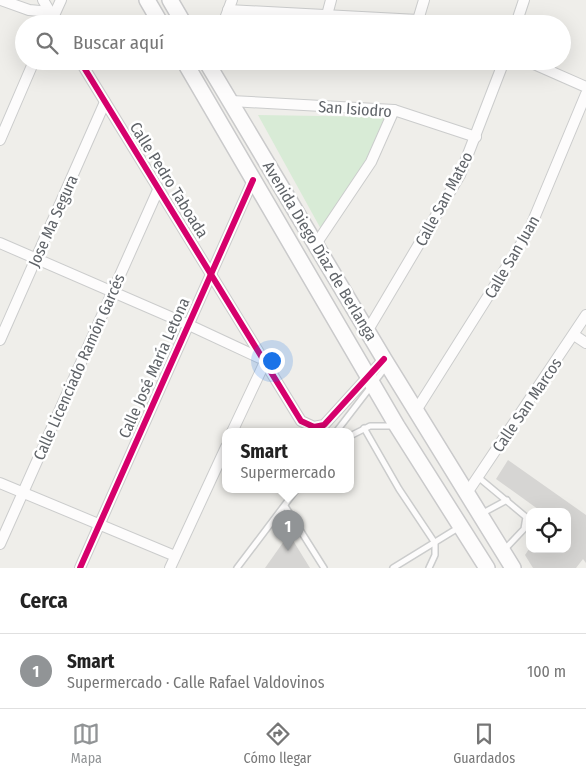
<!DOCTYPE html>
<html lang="es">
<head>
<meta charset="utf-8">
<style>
	body { margin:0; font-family:"Fira Sans Condensed",sans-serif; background:#f6f6f6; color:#222 }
	.controls { position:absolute; right:15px; bottom:15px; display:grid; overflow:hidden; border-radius:10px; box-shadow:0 5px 20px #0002 }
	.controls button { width:45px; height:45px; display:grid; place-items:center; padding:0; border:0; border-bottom:1px solid #e0e0e0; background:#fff; color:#222; font:25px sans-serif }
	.you { position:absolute; left:271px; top:360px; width:18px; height:18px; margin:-12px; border:4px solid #fff; border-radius:50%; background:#1a73e8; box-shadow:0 0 0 8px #1a73e833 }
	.badge { display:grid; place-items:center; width:32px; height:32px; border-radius:50%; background:#919496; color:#fff; font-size:16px; font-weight:700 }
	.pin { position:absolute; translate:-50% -41px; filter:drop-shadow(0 1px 2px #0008) }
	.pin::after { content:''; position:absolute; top:26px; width:18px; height:15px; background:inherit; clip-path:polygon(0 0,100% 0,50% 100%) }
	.popup { position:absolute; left:222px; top:428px; width:132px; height:65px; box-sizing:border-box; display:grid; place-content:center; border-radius:10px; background:#fff; filter:drop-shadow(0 1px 4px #0005); font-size:16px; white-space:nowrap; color:#767676 }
	.popup b { font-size:19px; color:#222 }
	.popup::after { content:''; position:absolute; left:50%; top:100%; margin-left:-10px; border:10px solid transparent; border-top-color:#fff }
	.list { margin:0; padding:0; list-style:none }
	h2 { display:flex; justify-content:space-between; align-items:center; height:65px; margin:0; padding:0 20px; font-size:21px }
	h2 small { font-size:16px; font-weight:400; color:#767676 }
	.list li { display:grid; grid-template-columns:32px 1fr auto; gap:15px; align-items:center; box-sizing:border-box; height:75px; padding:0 20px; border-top:1px solid #e0e0e0 }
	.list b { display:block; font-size:19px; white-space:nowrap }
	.list p { margin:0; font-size:16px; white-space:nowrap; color:#767676 }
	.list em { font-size:16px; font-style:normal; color:#767676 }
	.icon { flex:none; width:28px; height:28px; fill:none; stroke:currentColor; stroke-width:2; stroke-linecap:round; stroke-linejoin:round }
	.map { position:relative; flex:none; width:586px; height:568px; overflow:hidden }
	.search { position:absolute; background:#fff; box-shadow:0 5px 20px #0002; left:15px; right:15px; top:15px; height:55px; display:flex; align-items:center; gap:12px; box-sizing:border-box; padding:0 18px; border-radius:28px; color:#767676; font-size:19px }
	.sheet { height:140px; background:#fff }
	nav { display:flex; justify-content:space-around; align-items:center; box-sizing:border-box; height:70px; border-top:1px solid #e0e0e0; background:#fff; font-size:14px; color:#767676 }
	nav a { display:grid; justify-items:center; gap:2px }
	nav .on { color:#919496 }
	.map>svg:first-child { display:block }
	.green { fill:#d8ebd6 }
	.building { fill:#d6d5d3 }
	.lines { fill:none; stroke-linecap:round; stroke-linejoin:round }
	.lane-casing { stroke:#cbcccc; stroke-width:8 }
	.street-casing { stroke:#cbcccc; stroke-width:12 }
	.secondary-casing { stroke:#cacacb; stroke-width:18 }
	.lane { stroke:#fdfcfc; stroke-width:5 }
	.street { stroke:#fdfcfc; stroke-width:10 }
	.secondary { stroke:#fdfcfc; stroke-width:15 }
	.cycleway-casing { stroke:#fff; stroke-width:9 }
	.cycleway { stroke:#d6006c; stroke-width:6 }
	.labels { text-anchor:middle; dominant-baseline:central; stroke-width:5; stroke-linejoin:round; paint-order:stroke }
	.street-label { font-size:16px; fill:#5f6368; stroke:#fff }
</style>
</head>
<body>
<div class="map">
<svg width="586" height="568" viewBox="0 0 586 568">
	<rect width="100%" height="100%" fill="#efeeea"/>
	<polygon class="green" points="258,115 385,117 373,153 322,231"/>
	<g class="building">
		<polygon points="508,460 586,515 586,563 583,559 576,568 533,568 525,555 529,549 567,549 567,512 542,512 496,479"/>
		<polygon points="289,534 310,568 265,568"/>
	</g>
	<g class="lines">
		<g class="lane-casing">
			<g id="lane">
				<polyline points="364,428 399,489 435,543 435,555 429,568"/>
				<polyline points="336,432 386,367"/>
				<polyline points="350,436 370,426 395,426"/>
				<polyline points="478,477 526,517 524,529 505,549"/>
				<polyline points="285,506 324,568"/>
				<polyline points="481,514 507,500"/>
				<polyline points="237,568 296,490"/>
				<polyline points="393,568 458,528"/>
			</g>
		</g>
		<g class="street-casing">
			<g id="street">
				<polyline points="1,0 29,10 50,12"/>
				<polyline points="43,0 57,24"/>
				<polyline points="228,10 418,20 428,24"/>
				<polyline points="327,15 331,0"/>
				<polyline points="418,20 424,0"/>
				<polyline points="51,22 61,0"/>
				<polyline points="223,24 232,0"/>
				<polyline points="516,24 524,0"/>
				<polyline points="80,61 301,421 314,427 324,425 384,359"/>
				<polyline points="527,61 586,87"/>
				<polyline points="231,101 394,110 476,137"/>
				<polyline points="0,140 34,61"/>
				<polyline points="0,243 189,325 260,358"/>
				<polyline points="316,244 371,162 394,110"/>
				<polyline points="368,330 460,175 504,61"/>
				<polyline points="574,335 586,343"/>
				<polyline points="0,340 105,102"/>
				<polyline points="417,409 528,233 586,94"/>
				<polyline points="232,432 264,364"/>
				<polyline points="0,483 175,556"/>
				<polyline points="467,493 586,315"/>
				<polyline points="0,544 158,190"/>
				<polyline points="80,568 253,180"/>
				<polyline points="170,568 226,447"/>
			</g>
		</g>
		<g class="secondary-casing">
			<g id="secondary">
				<polyline points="147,0 161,24"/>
				<polyline points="170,0 184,24"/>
				<polyline points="184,61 397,426 487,568"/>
				<polyline points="206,61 384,359 513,568"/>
			</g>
		</g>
		<use href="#lane" class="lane"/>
		<use href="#street" class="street"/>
		<use href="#secondary" class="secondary"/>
		<g class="cycleway-casing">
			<g id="cycleway">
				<polyline points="80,61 301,421 314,427 324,425 384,359"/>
				<polyline points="80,568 253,180"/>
			</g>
		</g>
		<use href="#cycleway" class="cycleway"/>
	</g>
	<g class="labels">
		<g class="street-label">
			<text transform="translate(355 109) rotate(4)">San Isiodro</text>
			<text transform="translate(169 180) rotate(58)">Calle Pedro Taboada</text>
			<text transform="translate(444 199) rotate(-62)">Calle San Mateo</text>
			<text transform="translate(53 221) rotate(-66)">Jose Ma Segura</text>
			<text transform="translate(320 251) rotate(59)">Avenida Diego Díaz de Berlanga</text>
			<text transform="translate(512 257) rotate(-60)">Calle San Juan</text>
			<text transform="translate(79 367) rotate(-66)">Calle Licenciado Ramón Garcés</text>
			<text transform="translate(154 368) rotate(-66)">Calle José María Letona</text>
			<text transform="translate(527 405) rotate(-56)">Calle San Marcos</text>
		</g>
	</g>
</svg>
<div class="controls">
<button><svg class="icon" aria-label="locate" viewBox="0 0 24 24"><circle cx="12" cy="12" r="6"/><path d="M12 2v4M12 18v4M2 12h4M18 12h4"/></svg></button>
</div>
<div class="you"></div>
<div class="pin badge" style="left:288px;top:551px">1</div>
<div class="popup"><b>Smart</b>Supermercado</div>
<div class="search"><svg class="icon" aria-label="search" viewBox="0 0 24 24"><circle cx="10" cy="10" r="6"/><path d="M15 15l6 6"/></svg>Buscar aquí</div>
</div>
<section class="sheet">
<h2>Cerca<small></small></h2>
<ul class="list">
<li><span class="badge">1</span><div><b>Smart</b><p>Supermercado · Calle Rafael Valdovinos</p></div><em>100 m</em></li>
</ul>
</section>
<nav>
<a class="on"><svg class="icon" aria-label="map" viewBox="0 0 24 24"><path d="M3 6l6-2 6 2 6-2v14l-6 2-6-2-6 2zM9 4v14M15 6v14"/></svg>Mapa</a>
<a><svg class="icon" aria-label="directions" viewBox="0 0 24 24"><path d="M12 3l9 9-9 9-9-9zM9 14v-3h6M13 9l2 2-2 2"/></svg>Cómo llegar</a>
<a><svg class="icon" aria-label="saved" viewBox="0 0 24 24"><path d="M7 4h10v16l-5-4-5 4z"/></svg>Guardados</a>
</nav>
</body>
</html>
